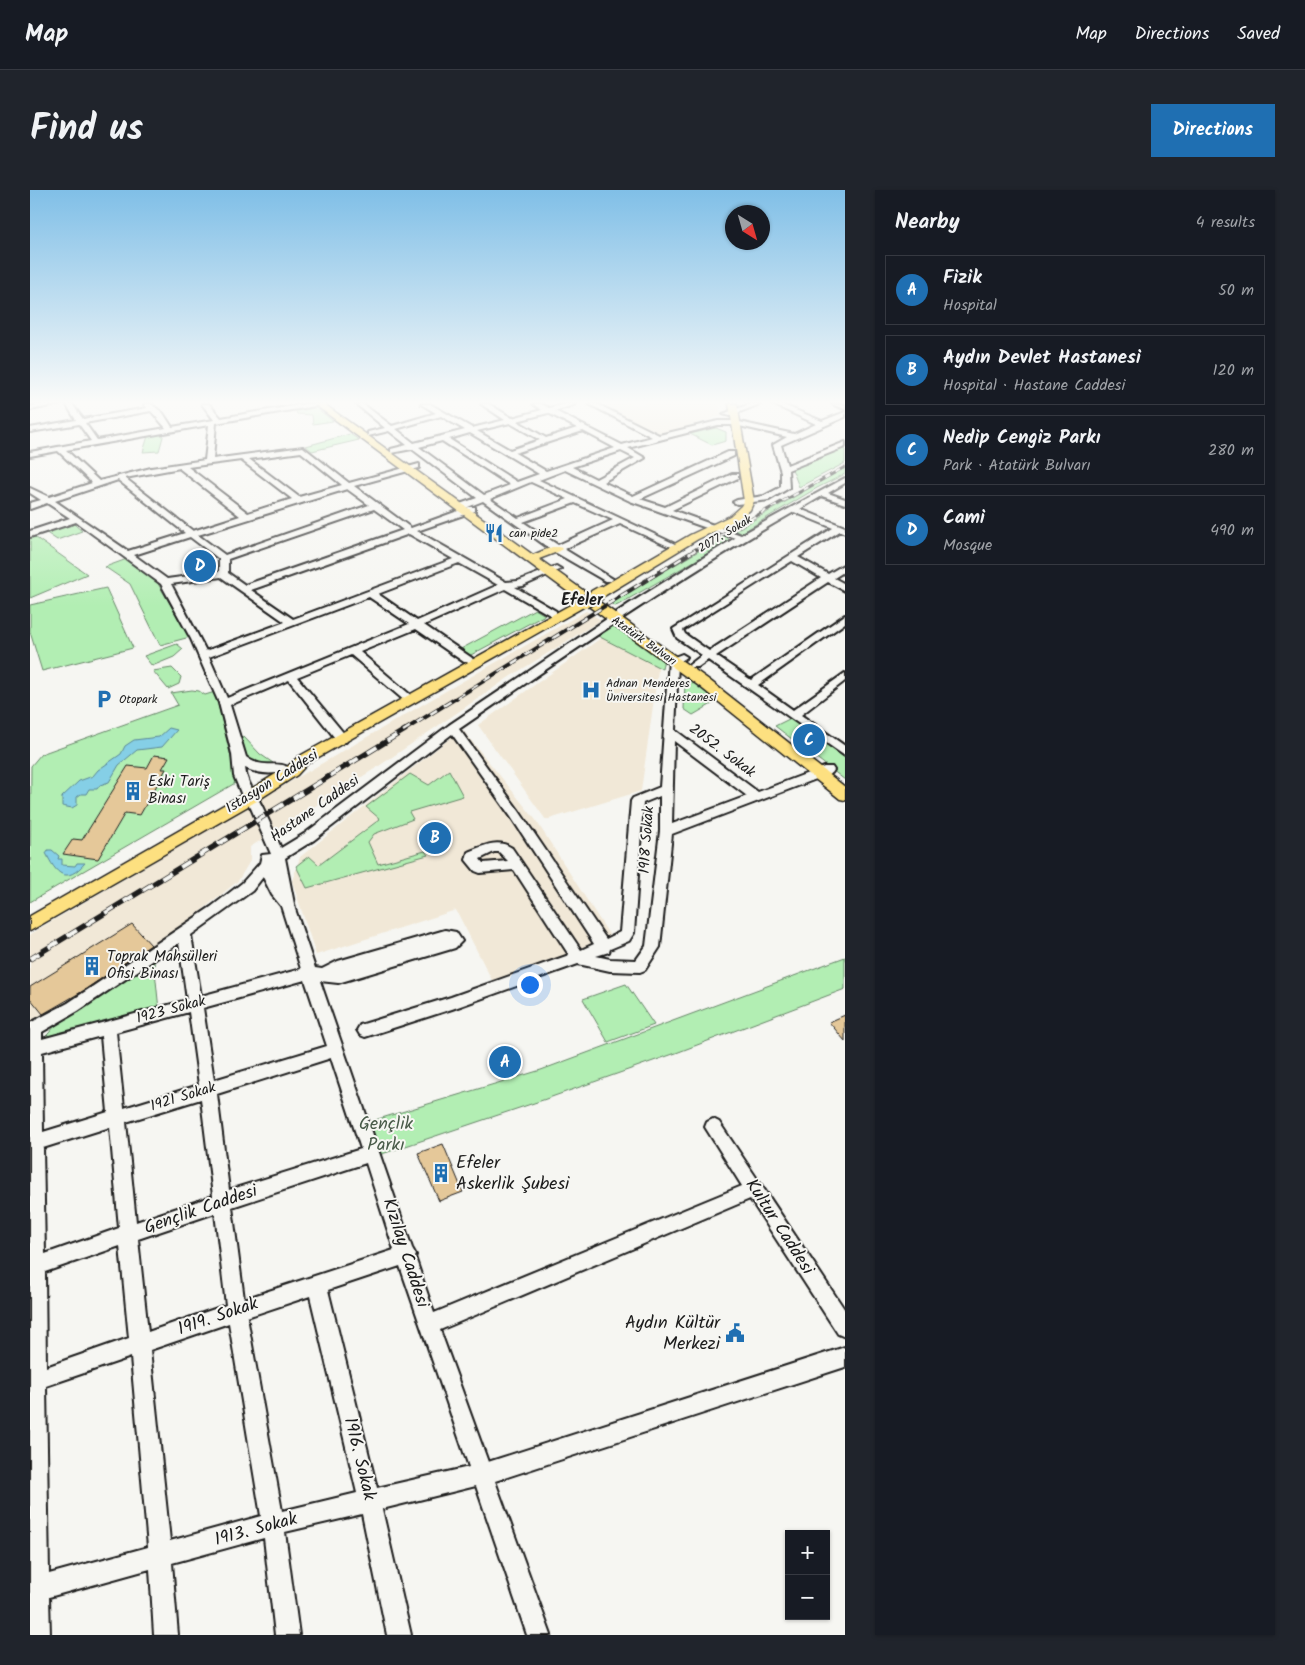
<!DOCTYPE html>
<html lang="en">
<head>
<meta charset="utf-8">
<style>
	body { margin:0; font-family:Kalam,sans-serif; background:#20242c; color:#f1f3f6 }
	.controls { position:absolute; right:15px; bottom:15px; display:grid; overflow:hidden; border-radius:0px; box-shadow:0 1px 4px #0004 }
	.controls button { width:45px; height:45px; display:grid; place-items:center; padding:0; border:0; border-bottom:1px solid #363941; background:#171b24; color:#f1f3f6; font:25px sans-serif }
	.compass { position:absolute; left:695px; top:15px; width:45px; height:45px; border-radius:50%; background:#171b24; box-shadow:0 1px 4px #0004; rotate:143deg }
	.you { position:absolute; left:499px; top:794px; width:18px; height:18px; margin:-12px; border:4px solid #fff; border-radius:50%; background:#1a73e8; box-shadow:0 0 0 8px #1a73e833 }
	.badge { display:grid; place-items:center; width:32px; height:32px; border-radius:50%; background:#1f6fb2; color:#fff; font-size:16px; font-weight:700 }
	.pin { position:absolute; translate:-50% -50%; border:2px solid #fff; box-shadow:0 1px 5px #0006 }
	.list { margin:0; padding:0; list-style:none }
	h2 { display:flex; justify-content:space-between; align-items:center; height:65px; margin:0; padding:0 20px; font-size:21px }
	h2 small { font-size:16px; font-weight:400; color:#9ea1a6 }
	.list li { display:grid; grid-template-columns:32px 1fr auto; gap:15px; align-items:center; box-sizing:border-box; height:70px; margin:0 10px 10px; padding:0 10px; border:1px solid #363941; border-radius:0px }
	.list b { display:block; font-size:19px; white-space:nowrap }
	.list p { margin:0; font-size:16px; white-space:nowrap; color:#9ea1a6 }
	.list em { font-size:16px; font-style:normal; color:#9ea1a6 }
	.map { position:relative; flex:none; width:815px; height:1445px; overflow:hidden; border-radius:0px }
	header { display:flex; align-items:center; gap:30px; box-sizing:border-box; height:70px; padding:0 25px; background:#171b24; border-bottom:1px solid #363941 }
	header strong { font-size:24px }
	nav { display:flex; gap:28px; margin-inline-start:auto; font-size:18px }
	.intro { display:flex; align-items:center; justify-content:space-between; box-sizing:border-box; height:120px; padding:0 30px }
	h1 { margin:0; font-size:35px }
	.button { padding:12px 22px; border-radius:0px; background:#1f6fb2; color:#fff; font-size:18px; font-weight:700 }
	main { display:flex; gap:30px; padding:0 30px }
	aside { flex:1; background:#171b24; border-radius:0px; box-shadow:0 1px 4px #0004 }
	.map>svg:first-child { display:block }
	.built { fill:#f1e8d7 }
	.green { fill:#b2eeb3; stroke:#678568 }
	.water { fill:#85cfe6; stroke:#5b8795 }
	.building { fill:#e5c899; stroke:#1c1c1c }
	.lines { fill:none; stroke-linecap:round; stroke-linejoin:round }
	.minor-casing { stroke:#1c1c1c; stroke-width:4 }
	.major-casing { stroke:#1c1c1c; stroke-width:3 }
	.minor { fill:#f6f6f2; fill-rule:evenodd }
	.major { fill:#fde080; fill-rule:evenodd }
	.rail-far2-casing { stroke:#1c1c1c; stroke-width:3 }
	.rail-far1-casing { stroke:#1c1c1c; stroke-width:4 }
	.rail-casing { stroke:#1c1c1c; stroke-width:5.5 }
	.rail-far2 { stroke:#f6f6f2; stroke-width:2; stroke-dasharray:6; stroke-linecap:butt }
	.rail-far1 { stroke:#f6f6f2; stroke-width:2.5; stroke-dasharray:8; stroke-linecap:butt }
	.rail { stroke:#f6f6f2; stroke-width:4; stroke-dasharray:11; stroke-linecap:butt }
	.major-bridge-casing { stroke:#1c1c1c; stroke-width:15; stroke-linecap:butt }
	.major-bridge { stroke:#fde080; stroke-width:12 }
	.labels { text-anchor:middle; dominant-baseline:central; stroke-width:4; stroke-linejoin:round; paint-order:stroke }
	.far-poi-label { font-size:12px; fill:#1c1c1c; stroke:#f6f6f2; text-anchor:start }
	.far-street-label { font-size:12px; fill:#1c1c1c; stroke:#f6f6f2 }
	.street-label { font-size:15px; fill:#1c1c1c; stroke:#f6f6f2 }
	.poi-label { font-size:15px; fill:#1c1c1c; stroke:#f6f6f2; text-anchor:start }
	.far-district-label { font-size:16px; font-weight:bold; fill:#1c1c1c; stroke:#f6f6f2 }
	.near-park-label { font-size:18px; fill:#495b49; stroke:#f6f6f2 }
	.near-poi-label { font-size:18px; fill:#1c1c1c; stroke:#f6f6f2; text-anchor:start }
	.near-street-label { font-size:18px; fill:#1c1c1c; stroke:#f6f6f2 }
</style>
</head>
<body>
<header>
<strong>Map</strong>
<nav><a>Map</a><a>Directions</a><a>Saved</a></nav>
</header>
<div class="intro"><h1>Find us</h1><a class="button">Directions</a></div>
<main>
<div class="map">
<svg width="815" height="1445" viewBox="0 0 815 1445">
	<rect width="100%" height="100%" fill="#f6f6f2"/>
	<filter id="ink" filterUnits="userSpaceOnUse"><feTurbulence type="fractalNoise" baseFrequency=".02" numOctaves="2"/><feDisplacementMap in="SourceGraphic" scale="10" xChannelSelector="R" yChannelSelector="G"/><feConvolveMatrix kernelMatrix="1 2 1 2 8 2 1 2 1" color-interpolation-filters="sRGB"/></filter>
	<g filter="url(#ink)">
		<g class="built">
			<polygon points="570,214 689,214 691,226 631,244"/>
			<polygon points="556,421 571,430 481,486 346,578 220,657 220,671 208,691 135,750 0,835 0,744 421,498"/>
			<polygon points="588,436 630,466 611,601 516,630 448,535"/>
			<polygon points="432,539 505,629 582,749 463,792 426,720 286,765 262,691 270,667"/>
		</g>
		<g class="green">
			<polygon points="286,218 303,231 283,234 282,225 267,224 266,221"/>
			<polygon points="686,238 696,242 696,251 682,255 660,244"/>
			<polygon points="134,243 129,261 113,262 118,246"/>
			<polygon points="320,244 329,250 282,261 276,256"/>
			<polygon points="815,256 815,273 769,297 762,279"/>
			<polygon points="815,278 815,284 787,298 711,343 699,344"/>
			<polygon points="44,334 52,341 27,350 15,342"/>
			<polygon points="2,345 57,384 0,408 0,346"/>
			<polygon points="694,346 698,348 699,351 588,415 585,416 580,413"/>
			<polygon points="97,369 127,392 160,447 130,455 100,394 75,377"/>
			<polygon points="76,398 103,458 12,481 0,442 0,415"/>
			<polygon points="505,419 515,425 439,466 429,460"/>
			<polygon points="583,436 634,468 632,479 568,446"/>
			<polygon points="147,454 153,459 144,467 122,476 114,466"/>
			<polygon points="142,478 151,487 149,494 138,499 123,481"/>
			<polygon points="658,489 664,490 687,511 663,525 654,519 655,492"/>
			<polygon points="162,500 169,501 175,505 185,502 207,592 0,712 1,576 11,564 148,515 141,503"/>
			<polygon points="763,527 815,564 815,590 745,536"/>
			<polygon points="209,547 214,547 230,564 243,573 235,578 214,569"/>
			<polygon points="419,580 433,606 379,622 383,629 344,644 338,652 348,674 395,661 398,665 277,698 266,676 279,666 289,675 350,629 336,617 380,584 399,595"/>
			<polygon points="815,767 815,799 646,863 513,910 346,966 335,933 511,880"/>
			<polygon points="124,771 129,820 12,851 25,836"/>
			<polygon points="596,794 624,835 578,852 553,809"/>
		</g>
		<g class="water">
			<polygon points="139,538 147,540 132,557 107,560 89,575 79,592 70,595 67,599 59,599 56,604 51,604 47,607 47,615 42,618 32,616 32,607 49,591 63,586 68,580 91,564 95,556 104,550 129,547"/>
			<path d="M18 660H22L29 666 28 669H32V675L45 676 47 673H55C36 695 26 684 16 663Z"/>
		</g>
		<g class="building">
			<polygon points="124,565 139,567 132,579 136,579 110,625 95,623 68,669 33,664 43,649 52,650 98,576 117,578"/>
			<polygon points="102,734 121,755 53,801 13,824 0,808 0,797"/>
			<polygon points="815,825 815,851 799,832"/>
			<polygon points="413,954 433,1002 409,1011 388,963"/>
		</g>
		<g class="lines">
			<g class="minor-casing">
				<g id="minor">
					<polygon points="14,214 31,214 0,220 0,216"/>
					<path d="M36 214H42L53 229 117 218 114 214H121L133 223 142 237 184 230 172 214H179L191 228 274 214H288L285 216 186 233 183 269 273 257 319 293 389 274V278L324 296 381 338 439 317H445V321L387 341 476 392 488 391 526 376 531 379 493 396 485 397 526 421V425H520L475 399 394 435 442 468 443 470 442 472H434L386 439 330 462 384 508 385 510 384 512H376L321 465 267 487 316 546 318 549 316 552H308L259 490 200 515 216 567C231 580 251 570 258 578L256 581C242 585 228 584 215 578 217 595 226 603 233 618 239 631 245 645 251 658L274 644 419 535 599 414 705 348 600 311 535 280 509 290 645 354 644 356H638L590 334 534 359 583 389 581 391H575L523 361 453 311 433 319H427V315L447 308 382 259 361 263V259L377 255 359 241 338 246V242L355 238 326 214H333L362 236 406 223 391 214H400L442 238 475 230 451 214H459L482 228 512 220 503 214H511L519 218 535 214H546L525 221 592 255 622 247 559 214H567L629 245 688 231H705L764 244 786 234 742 214H751L792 231 815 222V227L751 255 757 275 815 252V257L758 280 759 298 739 310 707 314 703 312 707 310 734 306 751 297V282L743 255 757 247 705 235H688L598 258 615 268 573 292 603 306 698 262H704V266L610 309 635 317 702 284H708V288L642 320 711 345 815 288V293L798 303 815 309V314L792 306 770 319 815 337V343L810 341 768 367 798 384 815 374V381L804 388 815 394V401L798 392 686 466 721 490 815 425V433L728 495 763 520 815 483V491L771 525 815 556V566L678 470 668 477H660L659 475 672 465 647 448 643 439 803 338 764 322C648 388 539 464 429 539L489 621 576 749 590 742 601 611 603 608 630 597 639 469 652 464 657 467 648 473 645 540 728 602 794 577H802L804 580 802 583 642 644 630 757 615 780 610 782 580 781 548 774 422 819 335 847 330 845 327 840 330 835 421 807 539 765 484 680 450 683 445 681 436 670 438 662C453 656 468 648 482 658L551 760 564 754 481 627 422 544 284 650 255 668 265 719 285 778 292 779 308 771 415 740 426 742 432 751 425 758 308 793 290 791 382 1058 386 1065 385 1067 404 1123 712 996 675 937 677 932 683 929 689 932 815 1120V1147L808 1144 720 1009 410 1140 458 1272 815 1157V1177L465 1291 521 1445H497L446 1296 352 1319 381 1445H357L332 1324 255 1342 269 1445H245L234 1348 142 1373 148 1445H124L120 1379 19 1407 20 1445H0V833L38 813 181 717 212 693 230 673 232 665 241 664 221 618 213 608 204 586 202 564 189 513 161 449 131 394 46 332 0 347V341L40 328 17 313 0 319V313L11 310 0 303V298L19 307 62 293 28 261 0 266V262L61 251 49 234 0 242V238L46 230ZM121 221 136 238 67 250 55 233ZM518 223 547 238 516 248 487 231ZM411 226 435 240 384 253 366 239ZM480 233 510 250 480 260 447 241ZM179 235 175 270 121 278 69 291 36 260ZM553 241 585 258 516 281 485 263ZM440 243 509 284 487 292 419 249ZM412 251 480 295 454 305 389 257ZM591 261 605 268 566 289 542 277ZM271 262 312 295 269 307 219 269ZM211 270 262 309 218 323 158 277ZM150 278V279L210 326 163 341 95 288ZM88 290 155 343 98 361 25 311ZM501 292 538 309 488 328 460 309ZM317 299 339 315 195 365 168 345ZM545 313 583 330 528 355 493 332ZM344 319 373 340 215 395 198 383V369ZM379 344 423 369 263 429 221 400ZM160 347 189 369V382L137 389 104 365ZM762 371 791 388 679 461 655 444 653 440ZM429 373 468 395 387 431 348 404ZM191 387 255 432 176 461 141 394ZM339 407 379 434 197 508 179 467ZM644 551 717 606 642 634ZM630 606V641L616 756 606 770 580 769 566 766 579 762 580 759 599 751 604 743 613 613ZM464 662H469L478 671 453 673 450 669ZM233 687 242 705 251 716 271 779 171 806 161 745 222 701ZM149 753 157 810 12 849V842L48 821ZM275 790 297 856 184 890 173 818ZM159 822 169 895 94 918 86 842ZM71 846 78 922 13 942 12 862ZM301 868 331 959 199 1000 187 904ZM171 909 183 1006 106 1032 96 932ZM80 937 89 1038 15 1064 13 958ZM336 973 364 1060 214 1109 202 1017ZM185 1023 196 1115 118 1142 108 1049ZM90 1056 99 1148 16 1177 15 1082ZM370 1076 439 1277 347 1298 298 1100ZM280 1106 327 1303 252 1321 217 1127ZM199 1133 231 1326 140 1351 120 1160ZM101 1167 118 1357 19 1384 16 1196Z"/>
					<polygon points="720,214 730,214 700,226 693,224"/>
					<polygon points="802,214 815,215 815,219 804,215"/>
				</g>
			</g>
			<g class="major-casing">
				<g id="major">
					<polygon points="284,214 294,214 503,365 522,357 530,357 532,359 530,361 509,369 679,490 815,597 815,610 810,609 669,496 557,415 278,573 267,585 225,612 0,741 0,726 213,604 257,577 268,567 549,410"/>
					<polygon points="699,214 707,214 724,311 720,320 708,330 668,349 574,406 566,406 564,403 566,400 660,345 700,326 711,316 714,311"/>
				</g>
			</g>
			<use href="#minor" class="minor"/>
			<use href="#major" class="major"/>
			<g class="rail-far2-casing">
				<polyline id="rail-far2" points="668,358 815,277"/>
			</g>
			<g class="rail-far1-casing">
				<polyline id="rail-far1" points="373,541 670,357"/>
			</g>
			<g class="rail-casing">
				<polyline id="rail" points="0,769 375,540"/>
			</g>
			<use href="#rail-far2" class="rail-far2"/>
			<use href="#rail-far1" class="rail-far1"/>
			<use href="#rail" class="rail"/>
			<g class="major-bridge-casing">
				<polyline id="major-bridge" points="554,412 570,403"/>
			</g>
			<use href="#major-bridge" class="major-bridge"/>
		</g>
	</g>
	<linearGradient id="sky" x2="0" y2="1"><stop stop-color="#80bfe7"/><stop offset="0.51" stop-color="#fbfbf9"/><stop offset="1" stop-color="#fbfbf9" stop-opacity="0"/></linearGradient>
	<rect width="815" height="416" fill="url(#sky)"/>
	<defs>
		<g id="restaurant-bare" transform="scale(1.5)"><path d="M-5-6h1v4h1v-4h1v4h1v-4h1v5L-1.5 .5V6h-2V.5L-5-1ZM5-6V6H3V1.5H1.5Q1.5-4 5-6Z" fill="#1f6fb2" stroke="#f6f6f2" stroke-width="2.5" paint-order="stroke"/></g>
		<g id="hospital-bare" transform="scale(1.5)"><path d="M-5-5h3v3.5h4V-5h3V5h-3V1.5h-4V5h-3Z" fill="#1f6fb2" stroke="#f6f6f2" stroke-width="2.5" paint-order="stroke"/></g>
		<g id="parking-bare" transform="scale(1.5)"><path d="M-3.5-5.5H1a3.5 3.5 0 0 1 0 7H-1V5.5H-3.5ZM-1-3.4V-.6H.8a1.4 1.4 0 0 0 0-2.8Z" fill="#1f6fb2" stroke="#f6f6f2" stroke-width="2.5" paint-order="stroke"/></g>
		<g id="building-bare" transform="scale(1.5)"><path d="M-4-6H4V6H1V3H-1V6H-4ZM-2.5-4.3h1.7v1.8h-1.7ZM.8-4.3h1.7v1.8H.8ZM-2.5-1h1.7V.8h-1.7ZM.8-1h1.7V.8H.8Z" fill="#1f6fb2" stroke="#f6f6f2" stroke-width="2.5" paint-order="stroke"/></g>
		<g id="civic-bare" transform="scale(1.5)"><path d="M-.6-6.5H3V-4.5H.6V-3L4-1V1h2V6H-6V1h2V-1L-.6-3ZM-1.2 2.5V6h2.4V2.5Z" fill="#1f6fb2" stroke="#f6f6f2" stroke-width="2.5" paint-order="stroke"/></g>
	</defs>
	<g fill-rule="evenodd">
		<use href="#restaurant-bare" x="464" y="343"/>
		<use href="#hospital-bare" x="561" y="500"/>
		<use href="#parking-bare" x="74" y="509"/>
		<use href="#building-bare" x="103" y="601"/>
		<use href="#building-bare" x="62" y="776"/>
		<use href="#building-bare" x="411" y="983"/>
		<use href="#civic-bare" x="705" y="1143"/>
	</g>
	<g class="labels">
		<g class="far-poi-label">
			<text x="479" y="343">can pide2</text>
			<text x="576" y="493">Adnan Menderes<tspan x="576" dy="14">Üniversitesi Hastanesi</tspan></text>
			<text x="89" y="509">Otopark</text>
		</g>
		<g class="far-street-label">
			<text transform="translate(695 344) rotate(-31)">2077. Sokak</text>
			<text transform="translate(614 451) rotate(35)">Atatürk Bulvarı</text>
		</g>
		<g class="street-label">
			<text transform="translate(692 561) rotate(37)">2052. Sokak</text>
			<text transform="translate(242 592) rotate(-32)">Istasyon Caddesi</text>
			<text transform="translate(285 619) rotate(-35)">Hastane Caddesi</text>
			<text transform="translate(617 650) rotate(-86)">1918 Sokak</text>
			<text transform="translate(141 820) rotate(-15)">1923 Sokak</text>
			<text transform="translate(153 907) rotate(-17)">1921 Sokak</text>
		</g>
		<g class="poi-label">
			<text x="118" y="592">Eski Tariş<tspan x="118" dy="17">Binası</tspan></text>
			<text x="77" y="767">Toprak Mahsülleri<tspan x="77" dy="17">Ofisi Binası</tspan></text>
		</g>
		<g class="far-district-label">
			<text x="552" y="410">Efeler</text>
		</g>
		<g class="near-park-label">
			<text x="356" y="934">Gençlik<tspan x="356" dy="21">Parkı</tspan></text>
		</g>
		<g class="near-poi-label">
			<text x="426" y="973">Efeler<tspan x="426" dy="21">Askerlik Şubesi</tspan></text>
			<text x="690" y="1133" text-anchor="end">Aydın Kültür<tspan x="690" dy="21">Merkezi</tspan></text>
		</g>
		<g class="near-street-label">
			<text transform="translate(171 1020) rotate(-19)">Gençlik Caddesi</text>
			<text transform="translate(749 1037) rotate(57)">Kultur Caddesi</text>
			<text transform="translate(375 1063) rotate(72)">Kızılay Caddesi</text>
			<text transform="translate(188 1127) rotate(-19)">1919. Sokak</text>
			<text transform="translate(329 1269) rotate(76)">1916. Sokak</text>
			<text transform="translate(226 1340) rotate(-15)">1913. Sokak</text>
		</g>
	</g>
</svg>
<div class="controls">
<button>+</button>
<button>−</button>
</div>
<svg class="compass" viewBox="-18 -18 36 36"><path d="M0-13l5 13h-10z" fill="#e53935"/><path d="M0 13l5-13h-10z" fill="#9ea1a6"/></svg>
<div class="you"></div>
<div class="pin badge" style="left:475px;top:872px">A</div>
<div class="pin badge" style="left:405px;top:648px">B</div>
<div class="pin badge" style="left:779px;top:550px">C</div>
<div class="pin badge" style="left:170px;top:376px">D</div>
</div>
<aside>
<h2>Nearby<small>4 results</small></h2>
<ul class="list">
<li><span class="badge">A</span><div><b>Fizik</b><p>Hospital</p></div><em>50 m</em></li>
<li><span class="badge">B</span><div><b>Aydın Devlet Hastanesi</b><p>Hospital · Hastane Caddesi</p></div><em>120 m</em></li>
<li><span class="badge">C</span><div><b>Nedip Cengiz Parkı</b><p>Park · Atatürk Bulvarı</p></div><em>280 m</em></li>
<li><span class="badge">D</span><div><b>Cami</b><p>Mosque</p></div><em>490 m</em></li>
</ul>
</aside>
</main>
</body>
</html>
